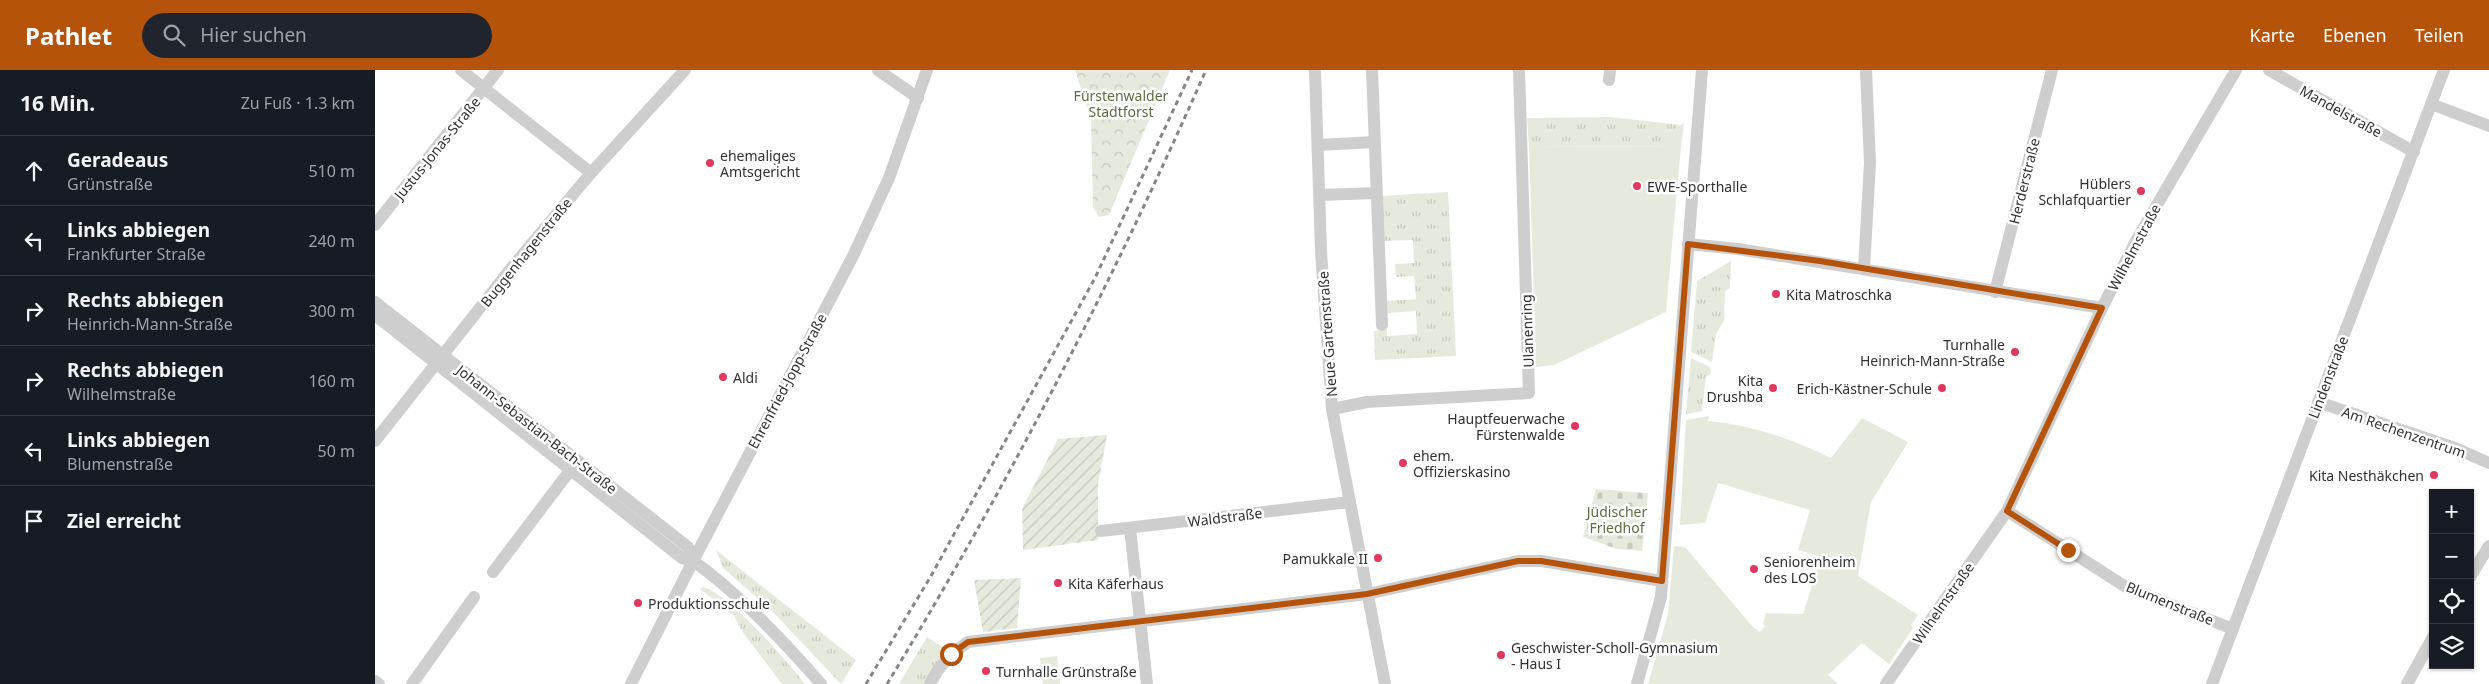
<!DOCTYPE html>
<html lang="de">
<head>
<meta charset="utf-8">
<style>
	body { margin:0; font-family:"Noto Sans",sans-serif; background:#20242c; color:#f1f3f6 }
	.controls { position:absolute; right:15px; bottom:15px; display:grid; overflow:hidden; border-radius:0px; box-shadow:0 1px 4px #0004 }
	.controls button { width:45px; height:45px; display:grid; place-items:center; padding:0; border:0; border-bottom:1px solid #363941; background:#171b24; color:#f1f3f6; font:25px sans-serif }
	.stop { position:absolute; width:15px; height:15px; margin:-11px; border:4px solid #b45309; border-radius:50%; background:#fff }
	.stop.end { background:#b45309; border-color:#fff; box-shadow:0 1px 5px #0008 }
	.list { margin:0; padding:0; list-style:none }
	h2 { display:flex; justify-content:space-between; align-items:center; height:65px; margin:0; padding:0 20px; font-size:21px }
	h2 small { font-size:16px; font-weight:400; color:#9ea1a6 }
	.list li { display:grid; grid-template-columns:32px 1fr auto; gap:15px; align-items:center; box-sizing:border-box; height:70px; padding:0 20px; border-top:1px solid #363941 }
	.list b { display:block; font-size:19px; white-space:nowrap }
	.list p { margin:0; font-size:16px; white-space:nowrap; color:#9ea1a6 }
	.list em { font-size:16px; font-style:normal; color:#9ea1a6 }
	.icon { flex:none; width:28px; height:28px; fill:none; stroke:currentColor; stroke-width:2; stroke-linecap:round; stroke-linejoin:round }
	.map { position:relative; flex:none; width:2114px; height:614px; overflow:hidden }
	header { display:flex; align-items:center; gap:30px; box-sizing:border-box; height:70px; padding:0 25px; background:#b45309; color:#fff }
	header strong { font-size:24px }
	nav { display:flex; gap:28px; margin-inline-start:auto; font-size:18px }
	.search { width:350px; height:45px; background:#20242c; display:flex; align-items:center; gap:12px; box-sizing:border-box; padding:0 18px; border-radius:28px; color:#9ea1a6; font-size:19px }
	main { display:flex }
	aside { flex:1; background:#171b24 }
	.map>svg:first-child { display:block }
	.grass { fill:url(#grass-tufts) }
	.forest { fill:url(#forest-crowns) }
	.cemetery { fill:url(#cemetery-stones) }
	.park { fill:#e6eadd }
	.garden { fill:url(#garden-furrows) }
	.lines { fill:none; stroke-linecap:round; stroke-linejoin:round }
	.minor { stroke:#cecece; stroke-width:12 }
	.rail { stroke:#868686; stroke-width:3; stroke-dasharray:5 4; stroke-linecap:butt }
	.route { stroke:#b45309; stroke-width:6 }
	.poi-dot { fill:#e2385d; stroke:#fff; stroke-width:2 }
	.labels { text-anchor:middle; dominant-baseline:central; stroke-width:5; stroke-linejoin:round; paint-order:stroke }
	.park-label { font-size:14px; fill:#5b6c3e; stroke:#fff }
	.street-label { font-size:14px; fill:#313131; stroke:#fff }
	.poi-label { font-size:14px; fill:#313131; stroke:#fff; text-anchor:start }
</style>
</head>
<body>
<header>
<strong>Pathlet</strong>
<div class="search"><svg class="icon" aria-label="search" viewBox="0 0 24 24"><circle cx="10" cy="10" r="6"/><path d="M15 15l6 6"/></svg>Hier suchen</div>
<nav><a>Karte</a><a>Ebenen</a><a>Teilen</a></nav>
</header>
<main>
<aside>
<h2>16 Min.<small>Zu Fuß · 1.3 km</small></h2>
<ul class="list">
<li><svg class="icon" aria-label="ahead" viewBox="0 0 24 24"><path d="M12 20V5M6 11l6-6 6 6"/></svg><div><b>Geradeaus</b><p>Grünstraße</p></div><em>510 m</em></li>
<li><svg class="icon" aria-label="left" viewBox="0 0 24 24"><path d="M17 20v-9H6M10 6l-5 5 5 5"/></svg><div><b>Links abbiegen</b><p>Frankfurter Straße</p></div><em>240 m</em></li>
<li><svg class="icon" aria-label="right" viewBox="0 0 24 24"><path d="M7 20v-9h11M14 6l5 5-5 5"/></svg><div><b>Rechts abbiegen</b><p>Heinrich-Mann-Straße</p></div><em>300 m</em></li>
<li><svg class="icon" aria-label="right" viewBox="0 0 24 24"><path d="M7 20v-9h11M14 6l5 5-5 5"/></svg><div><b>Rechts abbiegen</b><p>Wilhelmstraße</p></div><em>160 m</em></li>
<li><svg class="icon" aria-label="left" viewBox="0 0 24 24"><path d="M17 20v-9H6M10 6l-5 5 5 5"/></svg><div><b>Links abbiegen</b><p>Blumenstraße</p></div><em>50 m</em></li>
<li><svg class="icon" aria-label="arrive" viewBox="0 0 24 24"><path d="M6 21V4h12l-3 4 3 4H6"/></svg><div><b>Ziel erreicht</b></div></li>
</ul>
</aside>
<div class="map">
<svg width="2114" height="614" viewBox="0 0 2114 614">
	<defs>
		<pattern id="grass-tufts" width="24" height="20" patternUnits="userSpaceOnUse" patternTransform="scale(1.25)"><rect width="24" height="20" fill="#e6eadd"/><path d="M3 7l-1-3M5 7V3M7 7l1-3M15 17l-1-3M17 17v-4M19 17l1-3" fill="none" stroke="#c6c9be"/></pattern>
		<pattern id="forest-crowns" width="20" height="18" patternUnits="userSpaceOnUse" patternTransform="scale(1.25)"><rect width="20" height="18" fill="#e6eadd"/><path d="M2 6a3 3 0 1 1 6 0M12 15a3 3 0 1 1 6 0" fill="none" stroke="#c6c9be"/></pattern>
		<pattern id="cemetery-stones" width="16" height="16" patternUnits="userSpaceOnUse" patternTransform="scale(1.25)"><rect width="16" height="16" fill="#e6eadd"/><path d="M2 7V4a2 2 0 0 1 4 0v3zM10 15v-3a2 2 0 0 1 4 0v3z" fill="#c6c9be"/></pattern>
		<pattern id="garden-furrows" width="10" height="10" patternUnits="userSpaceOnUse" patternTransform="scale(1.25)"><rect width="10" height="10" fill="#e6eadd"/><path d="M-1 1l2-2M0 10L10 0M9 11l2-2" fill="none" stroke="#c6c9be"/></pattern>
	</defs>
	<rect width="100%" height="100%" fill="#fff"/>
	<g class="grass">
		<polygon points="1235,47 1306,55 1309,53 1306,76 1154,77 1152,48"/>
		<polygon points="1073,122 1081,286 1000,290 999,261 1012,260 1012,266 1042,264 1041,241 1011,243 1010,231 1041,229 1039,206 1021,207 1020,194 1039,193 1038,170 1007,171 1006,126"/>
		<polygon points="1356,191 1355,218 1350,221 1349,251 1341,264 1337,292 1316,282 1322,211"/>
		<polygon points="1316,288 1335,297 1336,304 1331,307 1327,341 1311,344"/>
		<polygon points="341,480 481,590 466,614 395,539 348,498"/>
		<path d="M327 517C352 521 414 593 430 614H407L367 561 359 546 325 519Z"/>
		<polygon points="552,567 572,580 558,599 551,614 524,614"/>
	</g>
	<polygon class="forest" points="700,0 795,0 734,145 724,147 718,137 716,50"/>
	<polygon class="cemetery" points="1221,419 1273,423 1267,481 1242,479 1208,467"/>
	<g class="park">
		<polygon points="1306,76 1291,242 1179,295 1161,297 1154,77"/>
		<path d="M1334 346 1333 351C1378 355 1416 369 1456 388L1487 348 1533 372 1496 432 1483 506 1543 545 1536 555 1538 558 1514 594 1487 573 1453 605 1463 614H1273L1293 544 1299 476 1310 477 1378 557 1385 562 1390 556 1388 554 1391 543 1428 544 1446 487 1423 480 1435 440 1343 413 1330 453 1305 455 1311 350Z"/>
		<polygon points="682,586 685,614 668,614 665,588"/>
	</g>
	<g class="garden">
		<polygon points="732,365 723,415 723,470 648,480 647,439 683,369"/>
		<polygon points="646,508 642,558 608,562 599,510"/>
	</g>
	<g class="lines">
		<g class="minor">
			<polyline points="86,0 216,103"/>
			<polyline points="503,0 543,28"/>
			<polyline points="940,0 946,181 957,339 1010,614"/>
			<polyline points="997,0 1007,255"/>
			<polyline points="1894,0 2039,82"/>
			<polyline points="1234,10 1235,0"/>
			<polyline points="2056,34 2114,56"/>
			<polyline points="943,75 999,72"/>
			<polyline points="945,125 1001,123"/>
			<polyline points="0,155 123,0"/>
			<polyline points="1313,174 1363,179 1727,238"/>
			<polyline points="1489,199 1495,93 1491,0"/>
			<polyline points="1620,222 1677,0"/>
			<polyline points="0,232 313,477 318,491"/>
			<path d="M0 245 307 488C322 491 331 501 343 510 381 542 414 577 446 614"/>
			<polyline points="1943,332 2080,378 2114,393"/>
			<polyline points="957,339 992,332 1154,323 1144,0"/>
			<polyline points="0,371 138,196 216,103 310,0"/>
			<polyline points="1632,441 1751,517 1858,559"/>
			<polyline points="755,458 772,614"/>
			<polyline points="726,461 975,432"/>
			<polyline points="118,502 200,394"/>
			<polyline points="2095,507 2114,476"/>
			<polyline points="0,611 4,614"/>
			<polyline points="37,614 99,527"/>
			<polyline points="256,614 318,491 478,186 514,108 552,0"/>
			<path d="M555 614C564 595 576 584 593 572L992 524 1143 491H1166L1287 511"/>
			<polyline points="1262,614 1286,527 1327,0"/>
			<polyline points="1511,614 1632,441 1727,238 1762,169 1861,0"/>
			<polyline points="1837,614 2069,0"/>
			<polyline points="2032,614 2058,567"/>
		</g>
		<g class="rail">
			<polyline points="491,614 556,506 720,208 817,0"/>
			<path d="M512 614C632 417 738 211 831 0"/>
		</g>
	</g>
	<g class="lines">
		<polyline class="route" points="576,584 593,572 992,524 1143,491 1166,491 1287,511 1313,174 1445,191 1727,238 1632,441 1693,480"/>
	</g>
	<g class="poi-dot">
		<circle cx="335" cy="93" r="5"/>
		<circle cx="1262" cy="116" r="5"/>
		<circle cx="1766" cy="121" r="5"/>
		<circle cx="1401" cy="224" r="5"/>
		<circle cx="1640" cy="282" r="5"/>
		<circle cx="348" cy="307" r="5"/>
		<circle cx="1398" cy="318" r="5"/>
		<circle cx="1567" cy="318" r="5"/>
		<circle cx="1200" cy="356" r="5"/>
		<circle cx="1028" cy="393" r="5"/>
		<circle cx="2059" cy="405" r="5"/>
		<circle cx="1003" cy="488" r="5"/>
		<circle cx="1379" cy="499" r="5"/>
		<circle cx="683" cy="513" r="5"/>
		<circle cx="263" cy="533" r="5"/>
		<circle cx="1126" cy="585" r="5"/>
		<circle cx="611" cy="601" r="5"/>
	</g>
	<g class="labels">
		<g class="park-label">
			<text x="746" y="25">Fürstenwalder<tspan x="746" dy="16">Stadtforst</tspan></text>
			<text x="1242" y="441">Jüdischer<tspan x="1242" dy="16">Friedhof</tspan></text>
		</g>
		<g class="street-label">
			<text transform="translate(1966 41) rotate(29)">Mandelstraße</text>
			<text transform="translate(62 78) rotate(-51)">Justus-Jonas-Straße</text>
			<text transform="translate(1649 111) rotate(-76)">Herderstraße</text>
			<text transform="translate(1759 177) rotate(-62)">Wilhelmstraße</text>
			<text transform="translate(151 182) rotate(-51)">Buggenhagenstraße</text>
			<text transform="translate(1152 261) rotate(-92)">Ulanenring</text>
			<text transform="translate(952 264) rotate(-94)">Neue Gartenstraße</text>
			<text transform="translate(1953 307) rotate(-69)">Lindenstraße</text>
			<text transform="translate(412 311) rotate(-62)">Ehrenfried-Jopp-Straße</text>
			<text transform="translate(162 359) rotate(38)">Johann-Sebastian-Bach-Straße</text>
			<text transform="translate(2029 362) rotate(19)">Am Rechenzentrum</text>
			<text transform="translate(850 447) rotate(-7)">Waldstraße</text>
			<text transform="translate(1568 533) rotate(-55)">Wilhelmstraße</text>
			<text transform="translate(1795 533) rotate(22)">Blumenstraße</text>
		</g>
		<g class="poi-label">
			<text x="345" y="85">ehemaliges<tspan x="345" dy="16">Amtsgericht</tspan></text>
			<text x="1756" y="113" text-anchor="end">Hüblers<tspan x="1756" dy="16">Schlafquartier</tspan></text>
			<text x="1272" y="116">EWE-Sporthalle</text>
			<text x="1411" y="224">Kita Matroschka</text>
			<text x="1630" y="274" text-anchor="end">Turnhalle<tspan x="1630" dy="16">Heinrich-Mann-Straße</tspan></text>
			<text x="358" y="307">Aldi</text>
			<text x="1388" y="310" text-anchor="end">Kita<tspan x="1388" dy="16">Drushba</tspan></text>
			<text x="1557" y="318" text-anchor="end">Erich-Kästner-Schule</text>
			<text x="1190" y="348" text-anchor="end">Hauptfeuerwache<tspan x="1190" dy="16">Fürstenwalde</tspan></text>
			<text x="1038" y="385">ehem.<tspan x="1038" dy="16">Offizierskasino</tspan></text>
			<text x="2049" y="405" text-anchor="end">Kita Nesthäkchen</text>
			<text x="993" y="488" text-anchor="end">Pamukkale II</text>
			<text x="1389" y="491">Seniorenheim<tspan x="1389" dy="16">des LOS</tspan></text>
			<text x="693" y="513">Kita Käferhaus</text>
			<text x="273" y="533">Produktionsschule</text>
			<text x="1136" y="577">Geschwister-Scholl-Gymnasium<tspan x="1136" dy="16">- Haus I</tspan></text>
			<text x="621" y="601">Turnhalle Grünstraße</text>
		</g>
	</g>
</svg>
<div class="controls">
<button>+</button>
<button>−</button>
<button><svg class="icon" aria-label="locate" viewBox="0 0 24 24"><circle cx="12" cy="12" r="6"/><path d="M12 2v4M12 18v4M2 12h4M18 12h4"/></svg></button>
<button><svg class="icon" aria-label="layers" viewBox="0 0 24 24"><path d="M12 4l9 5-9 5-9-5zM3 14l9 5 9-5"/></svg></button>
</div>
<div class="stop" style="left:576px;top:584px"></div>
<div class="stop end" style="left:1693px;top:480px"></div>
</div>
</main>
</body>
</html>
